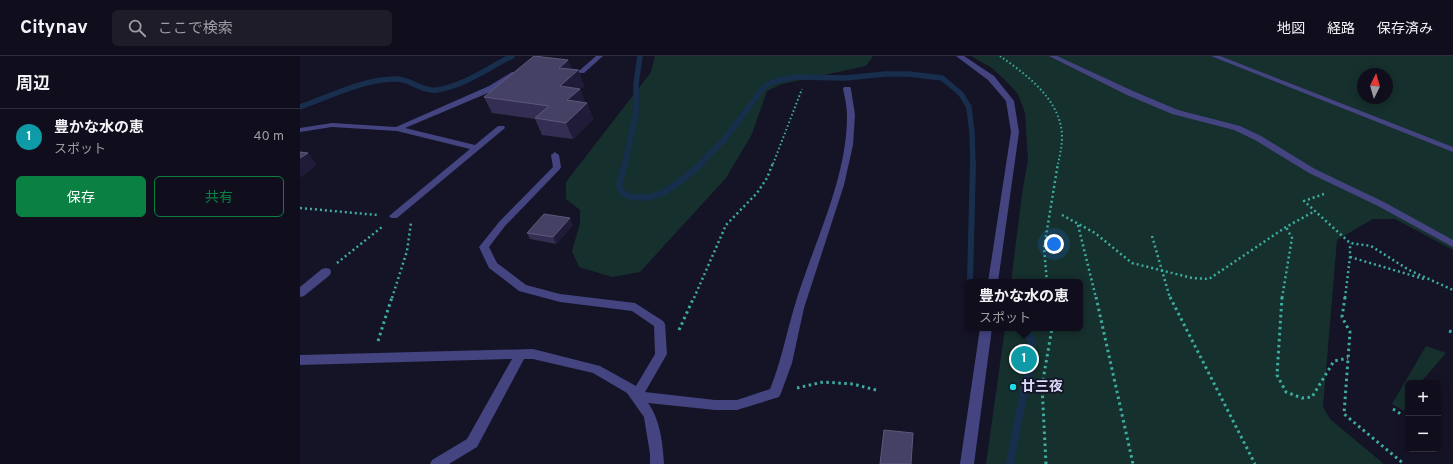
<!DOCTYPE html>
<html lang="ja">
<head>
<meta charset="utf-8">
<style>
	body { margin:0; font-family:Overpass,"Noto Sans JP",sans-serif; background:#1e1c29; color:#f1f3f6 }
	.controls { position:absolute; right:12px; bottom:12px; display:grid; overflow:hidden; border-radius:6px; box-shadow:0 2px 10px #0003 }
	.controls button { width:36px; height:36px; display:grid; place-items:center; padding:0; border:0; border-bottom:1px solid #302e3b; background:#100e1c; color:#f1f3f6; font:20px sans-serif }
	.compass { position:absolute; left:1057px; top:12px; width:36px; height:36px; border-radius:50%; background:#100e1c; box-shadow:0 2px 10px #0003; rotate:5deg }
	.you { position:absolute; left:754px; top:188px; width:14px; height:14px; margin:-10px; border:3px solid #fff; border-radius:50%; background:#1a73e8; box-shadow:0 0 0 6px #1a73e833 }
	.badge { display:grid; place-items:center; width:26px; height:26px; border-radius:50%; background:#0b8043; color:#fff; font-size:13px; font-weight:700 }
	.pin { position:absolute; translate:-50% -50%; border:2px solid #fff; box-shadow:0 1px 4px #0006 }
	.popup { position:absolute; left:665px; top:223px; width:118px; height:52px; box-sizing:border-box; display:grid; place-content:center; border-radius:6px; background:#100e1c; filter:drop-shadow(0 1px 3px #0005); font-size:13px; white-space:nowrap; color:#9c9ca3 }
	.popup b { font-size:15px; color:#f1f3f6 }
	.popup::after { content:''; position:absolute; left:50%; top:100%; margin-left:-8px; border:8px solid transparent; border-top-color:#100e1c }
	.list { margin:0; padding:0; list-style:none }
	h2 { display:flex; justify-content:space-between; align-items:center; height:52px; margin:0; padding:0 16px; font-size:17px }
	h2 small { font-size:13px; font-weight:400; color:#9c9ca3 }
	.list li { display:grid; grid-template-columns:26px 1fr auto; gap:12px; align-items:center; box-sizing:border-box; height:56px; padding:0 16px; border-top:1px solid #302e3b }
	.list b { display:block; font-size:15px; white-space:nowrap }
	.list p { margin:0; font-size:13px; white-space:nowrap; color:#9c9ca3 }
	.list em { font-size:13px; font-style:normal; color:#9c9ca3 }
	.actions { display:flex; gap:8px; padding:12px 16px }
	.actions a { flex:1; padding:9px 0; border:1px solid #0b8043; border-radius:6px; text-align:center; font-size:14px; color:#0b8043 }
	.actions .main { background:#0b8043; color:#fff }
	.icon { flex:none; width:22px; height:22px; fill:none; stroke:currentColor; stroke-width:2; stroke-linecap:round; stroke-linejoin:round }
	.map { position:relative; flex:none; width:1153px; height:408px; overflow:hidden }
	header { display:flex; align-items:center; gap:24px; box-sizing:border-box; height:56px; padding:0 20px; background:#100e1c; border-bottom:1px solid #302e3b }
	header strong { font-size:19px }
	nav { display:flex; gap:22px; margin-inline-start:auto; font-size:14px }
	.search { width:280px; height:36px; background:#1e1c29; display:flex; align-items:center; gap:10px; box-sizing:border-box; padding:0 14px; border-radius:6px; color:#9c9ca3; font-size:15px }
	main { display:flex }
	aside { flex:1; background:#100e1c }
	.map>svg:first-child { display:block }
	.green { fill:#16302d; fill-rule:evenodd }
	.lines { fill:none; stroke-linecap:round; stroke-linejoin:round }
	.stream-far2 { stroke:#172e4c; stroke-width:5.5 }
	.stream-far1 { stroke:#172e4c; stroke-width:6 }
	.stream { stroke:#172e4c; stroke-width:8 }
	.path-far2 { stroke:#3eada1; stroke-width:2; stroke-dasharray:1.5 2.5; stroke-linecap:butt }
	.path-far1 { stroke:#3eada1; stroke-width:2.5; stroke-dasharray:2 3; stroke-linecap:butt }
	.path { stroke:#3eada1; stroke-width:3; stroke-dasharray:2.5 3.5; stroke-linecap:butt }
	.minor { fill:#434480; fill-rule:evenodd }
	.wall { fill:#332e52 }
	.shaded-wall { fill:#1f1b39 }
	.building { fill:#454164; stroke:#5d597c }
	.poi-dot { fill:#1ddce6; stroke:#151326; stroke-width:1.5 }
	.labels { text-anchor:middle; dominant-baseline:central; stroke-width:3.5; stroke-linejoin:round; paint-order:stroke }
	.poi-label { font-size:14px; font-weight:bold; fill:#dedcfb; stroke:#151326; text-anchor:start }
</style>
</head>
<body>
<header>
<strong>Citynav</strong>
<div class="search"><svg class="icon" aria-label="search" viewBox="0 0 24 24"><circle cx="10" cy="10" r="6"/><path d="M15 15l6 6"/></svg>ここで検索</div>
<nav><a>地図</a><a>経路</a><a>保存済み</a></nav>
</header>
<main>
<aside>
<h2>周辺<small></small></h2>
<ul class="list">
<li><span class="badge" style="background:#0f9aa8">1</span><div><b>豊かな水の恵</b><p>スポット</p></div><em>40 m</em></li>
</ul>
<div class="actions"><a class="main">保存</a><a>共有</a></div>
</aside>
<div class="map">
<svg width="1153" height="408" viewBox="0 0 1153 408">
	<rect width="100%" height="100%" fill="#151326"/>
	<g class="green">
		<polygon points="355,0 572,0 572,2 566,10 482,28 467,35 452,78 426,122 340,216 312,221 279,211 272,195 280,167 280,154 266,143 266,126 351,16"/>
		<path d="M671 0H1153V194L1095 163H1073L1037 184 1023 351 1030 363 1084 408H686L705 272H780V226H711L722 138 728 104 725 57 718 38 706 25 692 12ZM1063 18H1087V42H1063Z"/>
		<polygon points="1126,290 1146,297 1120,327 1108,327 1108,347 1104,355 1092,348"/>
	</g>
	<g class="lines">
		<g class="stream-far2">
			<path d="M0 51C31 40 63 23 96 23 111 23 122 36 137 34 164 30 188 12 212 0"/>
			<polyline points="325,108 336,57 336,28 340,0"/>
			<polyline points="400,108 424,84 464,31 472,26 494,21 545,22 586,18 609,18 642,22 661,38 669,51 672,77 673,108"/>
		</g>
		<g class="stream-far1">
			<path d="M325 107 319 129 323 138C356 151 379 127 402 107"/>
			<polyline points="670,226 673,107"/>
		</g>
		<polyline class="stream" points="710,408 724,335 732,306 732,284 724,272"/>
		<g class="path-far2">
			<path d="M700 0C727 19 761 44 762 80 762 90 760 99 758 108"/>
			<polyline points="473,108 502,33"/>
		</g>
		<g class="path-far1">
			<polyline points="1024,138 1004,145 1050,187 1071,190 1109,214 1153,234"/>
			<polyline points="0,152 77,159"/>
			<polyline points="762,159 795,177 832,207 892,222 909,223 986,171 1015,155"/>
			<polyline points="778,169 796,242"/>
			<polyline points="852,180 870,242"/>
			<polyline points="1050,201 1124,223"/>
			<polyline points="37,207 82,171"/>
			<polyline points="747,226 744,192 758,107"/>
			<polyline points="92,242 107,195 111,167"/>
			<polyline points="394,242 426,169 457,137 467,122 473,107"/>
			<polyline points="982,242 992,182 986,171"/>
			<polyline points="1045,242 1050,201 1050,187"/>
		</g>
		<g class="path">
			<polyline points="796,241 833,408"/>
			<polyline points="870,241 955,408"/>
			<polyline points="982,241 977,319 986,336 1002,342 1012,341 1034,305 1048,302"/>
			<polyline points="1045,241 1042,261 1050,276 1044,358 1104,408"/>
			<polyline points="379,274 394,241"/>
			<polyline points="1149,275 1152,276"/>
			<polyline points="78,285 92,241"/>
			<polyline points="497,332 523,326 553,328 576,334"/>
			<polyline points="1093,353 1101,358"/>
			<polyline points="746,408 742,330 752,272"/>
		</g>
		<g class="minor">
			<polygon points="296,0 303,0 284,17 266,16 262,14 266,12 280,14"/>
			<polygon points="656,0 664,0 694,20 714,45 719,76 698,226 688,226 711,76 706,45 688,24"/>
			<polygon points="749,0 757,0 833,35 878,54 940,70 961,80 1015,113 1084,146 1153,184 1153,191 1078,150 1009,117 955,84 934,74 872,58 827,39"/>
			<polygon points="911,0 920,0 1153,91 1153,96"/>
			<polygon points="212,16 215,16 219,18 195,34 105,72 175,89 198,70 204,70 205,72 97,162 91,162 89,160 170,93 97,75 32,71 0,76 0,72 32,67 96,71 189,30"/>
			<path d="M544 31H550L551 33 555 59 553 89 544 129 504 252 492 307 481 337 479 341 437 354H415L348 347C360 363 363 388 364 408H350V398L344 361 327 337 293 317 233 303H224L177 391 149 408H130L132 404 167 383 212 303 0 309V299L233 293 300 310 336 330 355 298 354 270 332 255 260 246 219 235 189 212 179 191 199 166 253 111 251 99 255 96 259 99 261 111 260 113 205 170 189 191 197 207 226 229 260 238 335 247 363 265 365 268 367 298 345 336 415 344H437L470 333C481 306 486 279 494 252 512 190 547 125 547 60 547 51 545 42 543 33Z"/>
			<polygon points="26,212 30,213 31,216 30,219 4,240 0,241 0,231 22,213"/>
			<polygon points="680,272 692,272 674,408 660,408"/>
		</g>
	</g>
	<g class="wall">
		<polygon points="268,4 272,14 278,14 284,30 280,33 285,47 287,47 293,63 273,83 242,79 235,63 192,57 184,41"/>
		<polygon points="273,169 256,188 230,183 227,177"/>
	</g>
	<g class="shaded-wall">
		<polygon points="268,4 273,18 278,14 284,30 280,33 286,48 287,47 293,63 273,83 266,67 260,30 259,12"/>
		<polygon points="8,97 17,109 0,122 0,102"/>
		<polygon points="270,162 273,169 256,188 253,181"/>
	</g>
	<g class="building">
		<polygon points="234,0 268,4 259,12 278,14 260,30 280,33 267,44 287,47 266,67 235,62 249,50 184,41"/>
		<polygon points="0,96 8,97 0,102"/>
		<polygon points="244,158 270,162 253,181 227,177"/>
		<polygon points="584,374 613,377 611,408 580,408"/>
	</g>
	<circle class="poi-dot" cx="713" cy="331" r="4"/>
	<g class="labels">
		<g class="poi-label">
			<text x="721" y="331">廿三夜</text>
		</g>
	</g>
</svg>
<div class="controls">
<button>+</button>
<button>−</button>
</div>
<svg class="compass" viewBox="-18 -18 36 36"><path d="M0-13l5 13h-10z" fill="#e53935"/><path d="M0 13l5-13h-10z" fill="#9c9ca3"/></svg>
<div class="you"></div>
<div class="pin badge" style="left:724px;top:303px;background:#0f9aa8">1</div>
<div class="popup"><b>豊かな水の恵</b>スポット</div>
</div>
</main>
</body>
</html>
